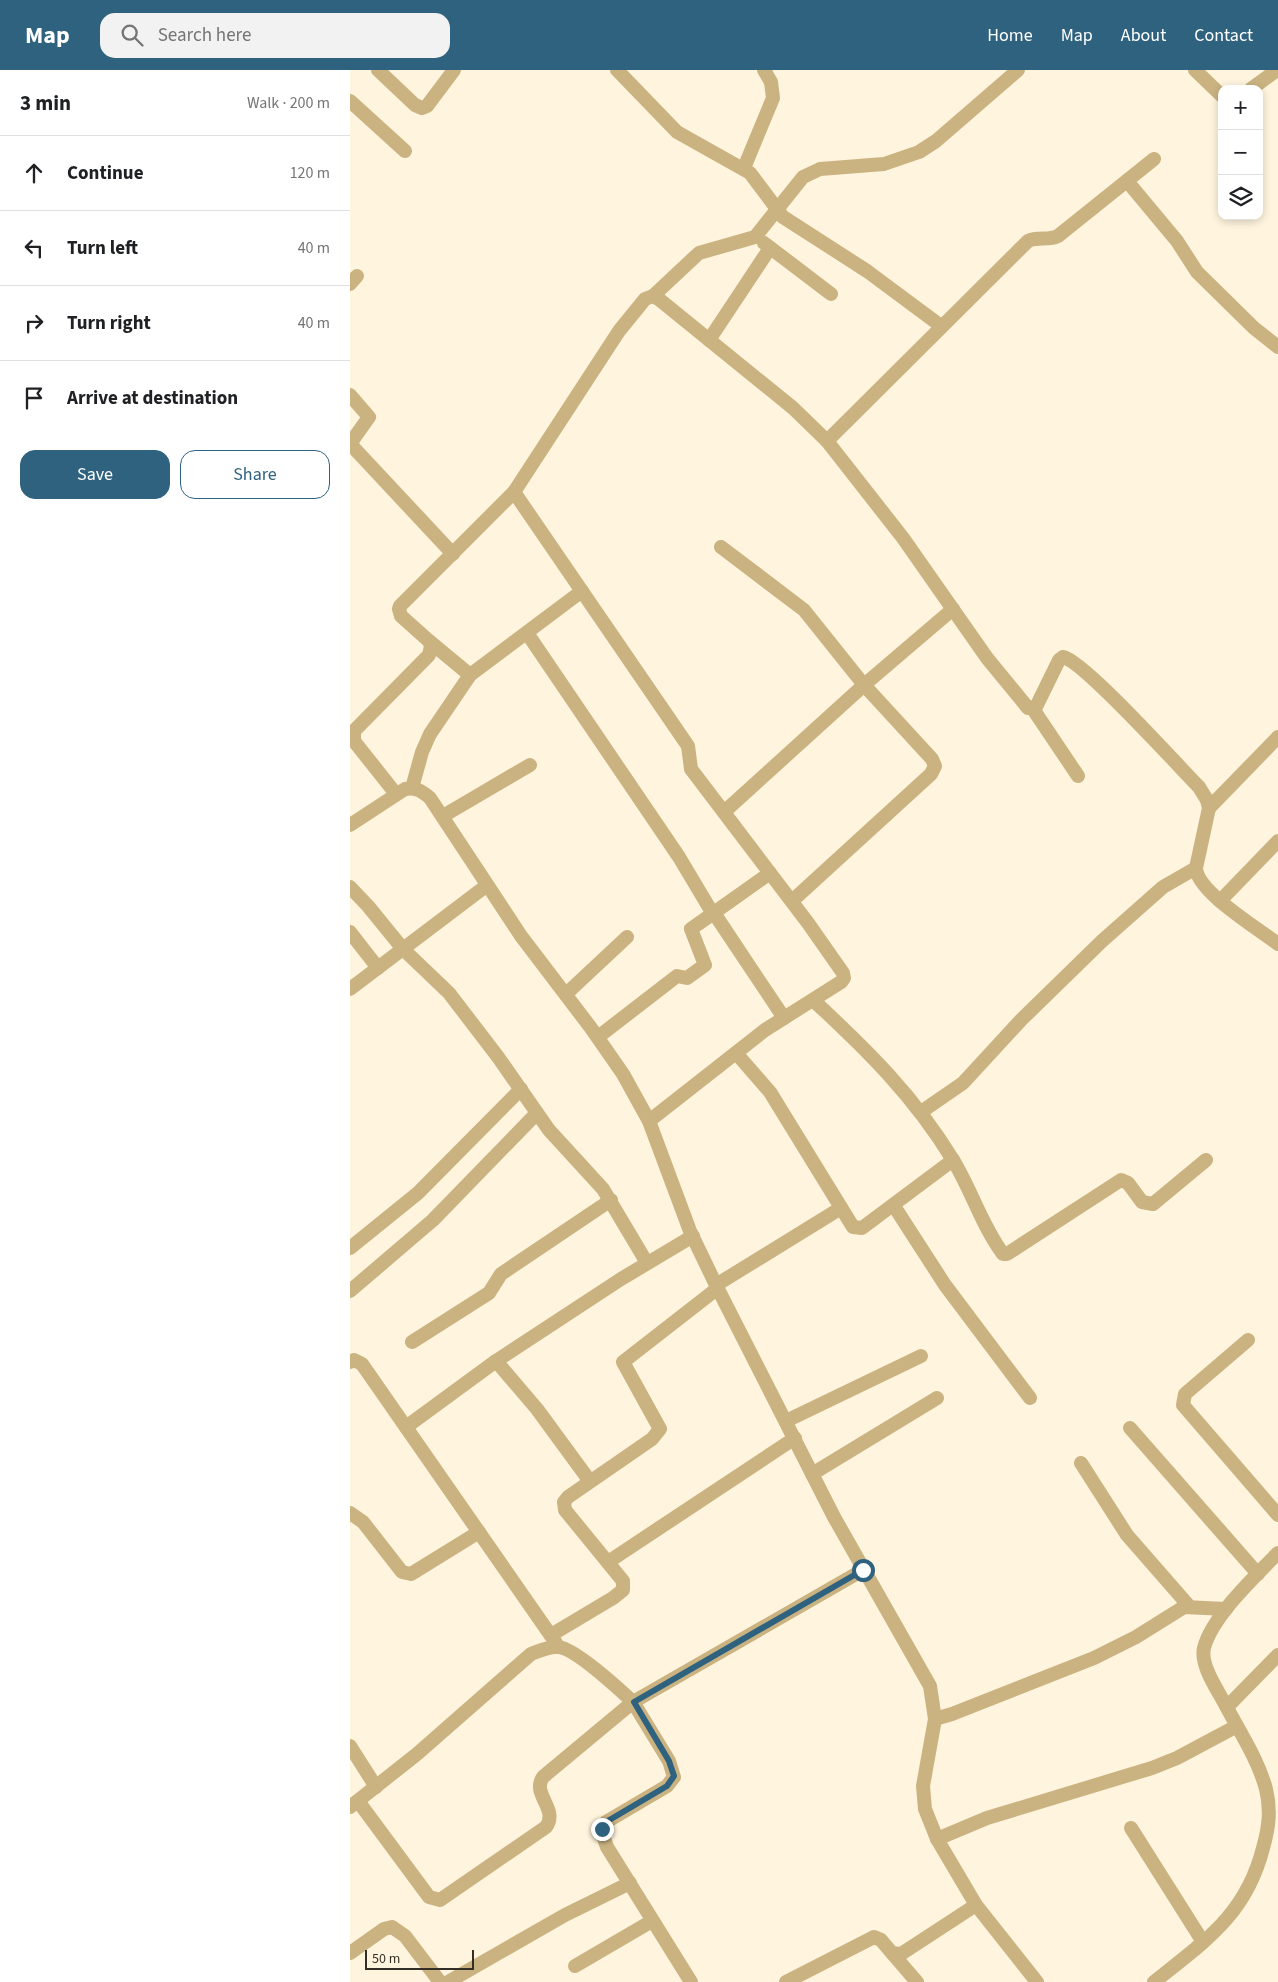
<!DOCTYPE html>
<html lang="en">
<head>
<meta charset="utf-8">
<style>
	body { margin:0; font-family:"Source Sans 3",sans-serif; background:#f2f2f2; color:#202124 }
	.controls { position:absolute; right:15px; top:15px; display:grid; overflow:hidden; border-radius:10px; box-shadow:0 2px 8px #0003 }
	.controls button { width:45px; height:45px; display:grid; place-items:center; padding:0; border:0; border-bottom:1px solid #e0e0e0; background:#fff; color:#202124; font:25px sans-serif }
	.scale { position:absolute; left:15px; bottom:12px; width:109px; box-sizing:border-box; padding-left:5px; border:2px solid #332f26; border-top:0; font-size:14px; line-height:18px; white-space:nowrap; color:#332f26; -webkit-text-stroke:4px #fff4dd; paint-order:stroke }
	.stop { position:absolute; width:15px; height:15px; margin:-11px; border:4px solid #2f627f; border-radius:50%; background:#fff }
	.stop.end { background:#2f627f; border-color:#fff; box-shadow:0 1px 5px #0008 }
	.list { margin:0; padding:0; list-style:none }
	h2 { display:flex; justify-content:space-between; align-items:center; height:65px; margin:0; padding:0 20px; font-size:21px }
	h2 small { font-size:16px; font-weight:400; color:#757577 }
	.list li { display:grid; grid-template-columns:32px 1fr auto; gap:15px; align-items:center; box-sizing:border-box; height:75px; padding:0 20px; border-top:1px solid #e0e0e0 }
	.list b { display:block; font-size:19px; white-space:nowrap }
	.list em { font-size:16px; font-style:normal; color:#757577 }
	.actions { display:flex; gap:10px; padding:15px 20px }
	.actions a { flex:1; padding:11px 0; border:1px solid #2f627f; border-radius:15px; text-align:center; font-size:18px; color:#2f627f }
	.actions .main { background:#2f627f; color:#fff }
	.icon { flex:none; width:28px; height:28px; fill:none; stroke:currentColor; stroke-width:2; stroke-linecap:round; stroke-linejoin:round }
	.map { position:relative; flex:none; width:928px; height:1912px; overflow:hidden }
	header { display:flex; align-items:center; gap:30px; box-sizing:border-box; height:70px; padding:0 25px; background:#2f627f; color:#fff }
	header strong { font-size:24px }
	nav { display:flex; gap:28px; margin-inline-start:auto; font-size:18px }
	.search { width:350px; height:45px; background:#f2f2f2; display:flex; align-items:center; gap:12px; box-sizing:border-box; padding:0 18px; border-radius:15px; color:#757577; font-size:19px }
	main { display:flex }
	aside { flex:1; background:#fff }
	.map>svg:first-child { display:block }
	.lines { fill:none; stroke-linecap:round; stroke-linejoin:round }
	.minor { stroke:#cab381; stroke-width:14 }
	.route { stroke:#2f627f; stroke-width:6 }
</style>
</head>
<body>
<header>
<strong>Map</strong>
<div class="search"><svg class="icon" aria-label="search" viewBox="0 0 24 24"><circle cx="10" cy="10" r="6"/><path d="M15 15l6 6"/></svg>Search here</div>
<nav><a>Home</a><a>Map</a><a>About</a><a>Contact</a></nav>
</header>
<main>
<aside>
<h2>3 min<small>Walk · 200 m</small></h2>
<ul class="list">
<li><svg class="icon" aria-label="ahead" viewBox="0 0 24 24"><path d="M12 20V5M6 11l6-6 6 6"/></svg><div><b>Continue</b></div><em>120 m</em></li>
<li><svg class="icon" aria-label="left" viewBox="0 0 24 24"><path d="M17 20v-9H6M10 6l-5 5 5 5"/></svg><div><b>Turn left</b></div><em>40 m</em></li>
<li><svg class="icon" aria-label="right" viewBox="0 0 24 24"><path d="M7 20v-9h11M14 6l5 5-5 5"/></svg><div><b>Turn right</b></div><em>40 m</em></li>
<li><svg class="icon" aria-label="arrive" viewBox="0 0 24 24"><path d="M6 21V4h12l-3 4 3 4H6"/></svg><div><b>Arrive at destination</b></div></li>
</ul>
<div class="actions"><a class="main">Save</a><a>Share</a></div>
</aside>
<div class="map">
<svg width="928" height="1912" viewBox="0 0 928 1912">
	<rect width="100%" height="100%" fill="#fff4dd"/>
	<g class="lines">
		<g class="minor">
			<polyline points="28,0 65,35 72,38 77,36 104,0"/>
			<polyline points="267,0 327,62 400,103 433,147 517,201 591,256"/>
			<polyline points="845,0 872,26"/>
			<polyline points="901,19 927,0"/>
			<polyline points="0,31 55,81"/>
			<polyline points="394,98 423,28 421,12 414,0"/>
			<polyline points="777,111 827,171 847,202 904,258 928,277"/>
			<polyline points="414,173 481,224"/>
			<polyline points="0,214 7,206"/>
			<polyline points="303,226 349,183 405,167 453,107 470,99 534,94 569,82 586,71 668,0"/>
			<polyline points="359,270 420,178"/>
			<polyline points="0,325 19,347 2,371 3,377 103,484"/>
			<path d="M477 371 678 171C688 166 698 171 708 166L804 89"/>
			<polyline points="164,422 338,676 341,699 458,853 493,903 494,908 491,912 415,960 299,1051"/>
			<polyline points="371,477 454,540 514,615 582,689 585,696 581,704 442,831"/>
			<polyline points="177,563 329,787 363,844"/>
			<polyline points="79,571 120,605"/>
			<polyline points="683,639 728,706"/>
			<polyline points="62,718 72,682 80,664 120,605 232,521"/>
			<path d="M46 724 4 671V661L79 585 81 576 79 571 51 546 49 539 50 536 164 422 269 261 295 229 303 226 310 230 443 338 477 371 553 468 637 588 678 638 686 637 709 590 713 587C734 591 828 696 849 717L857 730 859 738 846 798C847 822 909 859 928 874"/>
			<polyline points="859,738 928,667"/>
			<polyline points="374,742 514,615 603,539"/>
			<polyline points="93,746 180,695"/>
			<path d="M0 755 55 719C66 717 72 721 80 728L171 866 241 958 273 1004 299 1051 340 1161 366 1215 484 1447 580 1616 585 1649 573 1716 575 1739 587 1769 626 1835 687 1912"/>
			<polyline points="0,817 18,836 53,879 99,923 148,987 199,1060 253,1119 297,1193"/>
			<polyline points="870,831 928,771"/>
			<polyline points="364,843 434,948"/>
			<polyline points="0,862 28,898"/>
			<polyline points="0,919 136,816"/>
			<polyline points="216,924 277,867"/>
			<path d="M463 930C517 980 564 1026 603 1090 621 1119 632 1156 653 1184H657L771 1110 778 1113 792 1132 803 1134 856 1090"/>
			<polyline points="248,967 327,906 337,908 355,895 341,859 420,803"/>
			<polyline points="386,983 420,1022 503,1157 512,1158 603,1090"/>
			<polyline points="571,1042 613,1013 671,950 752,871 813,817 846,798"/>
			<polyline points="544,1136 595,1215 680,1328"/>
			<polyline points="0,1178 68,1123 171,1019"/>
			<polyline points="366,1215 491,1138"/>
			<polyline points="0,1221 83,1150 187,1043"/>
			<polyline points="898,1270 835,1324 833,1335 928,1445"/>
			<polyline points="62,1272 139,1223 151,1204 261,1130"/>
			<polyline points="146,1291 187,1339 239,1410"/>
			<polyline points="0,1292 4,1290 12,1294 206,1573"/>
			<polyline points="436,1351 571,1286"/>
			<polyline points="56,1357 146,1291 271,1209 343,1166"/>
			<polyline points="780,1358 908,1504"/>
			<polyline points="731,1393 777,1465 839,1536"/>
			<polyline points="462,1404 587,1328"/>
			<polyline points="0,1443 13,1452 52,1502 61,1504 129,1462"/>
			<polyline points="258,1492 445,1368"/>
			<polyline points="201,1565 263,1528 273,1520 273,1511 215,1440 214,1432 218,1427 302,1369 310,1359 273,1292 368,1218"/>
			<polyline points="877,1637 928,1585"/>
			<polyline points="585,1649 602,1644 744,1588 786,1567 834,1537 876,1539"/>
			<polyline points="0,1676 26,1717"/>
			<path d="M8 1731 79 1827 90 1830 196 1757C209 1739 181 1724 193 1707L283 1632 319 1691 324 1707 317 1716 256 1752C250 1760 254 1768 257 1777L341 1912"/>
			<path d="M0 1737 67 1684 181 1584C189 1581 199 1576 208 1577 225 1578 269 1619 283 1632L513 1500"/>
			<polyline points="781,1758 853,1872"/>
			<polyline points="587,1769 637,1748 802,1698 827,1688 887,1656"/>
			<polyline points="0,1883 34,1859 42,1857 55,1866 90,1912"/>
			<polyline points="542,1883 567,1912"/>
			<polyline points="225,1896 302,1851"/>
			<polyline points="98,1912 215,1845 280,1813"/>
			<polyline points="436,1912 524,1867 531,1870 542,1883 551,1884 626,1835"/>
			<path d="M804 1912C855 1871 896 1845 913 1778 919 1757 921 1740 916 1719 908 1689 889 1661 875 1634 867 1619 850 1595 854 1578 862 1547 905 1506 928 1483"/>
		</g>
	</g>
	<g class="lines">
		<polyline class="route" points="252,1759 256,1752 317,1716 324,1706 319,1691 284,1632 513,1500"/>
	</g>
</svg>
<div class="controls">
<button>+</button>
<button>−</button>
<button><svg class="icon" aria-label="layers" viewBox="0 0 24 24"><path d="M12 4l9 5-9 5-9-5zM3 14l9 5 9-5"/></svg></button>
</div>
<div class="scale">50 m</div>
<div class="stop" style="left:513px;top:1500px"></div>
<div class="stop end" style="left:252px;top:1759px"></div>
</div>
</main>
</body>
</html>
